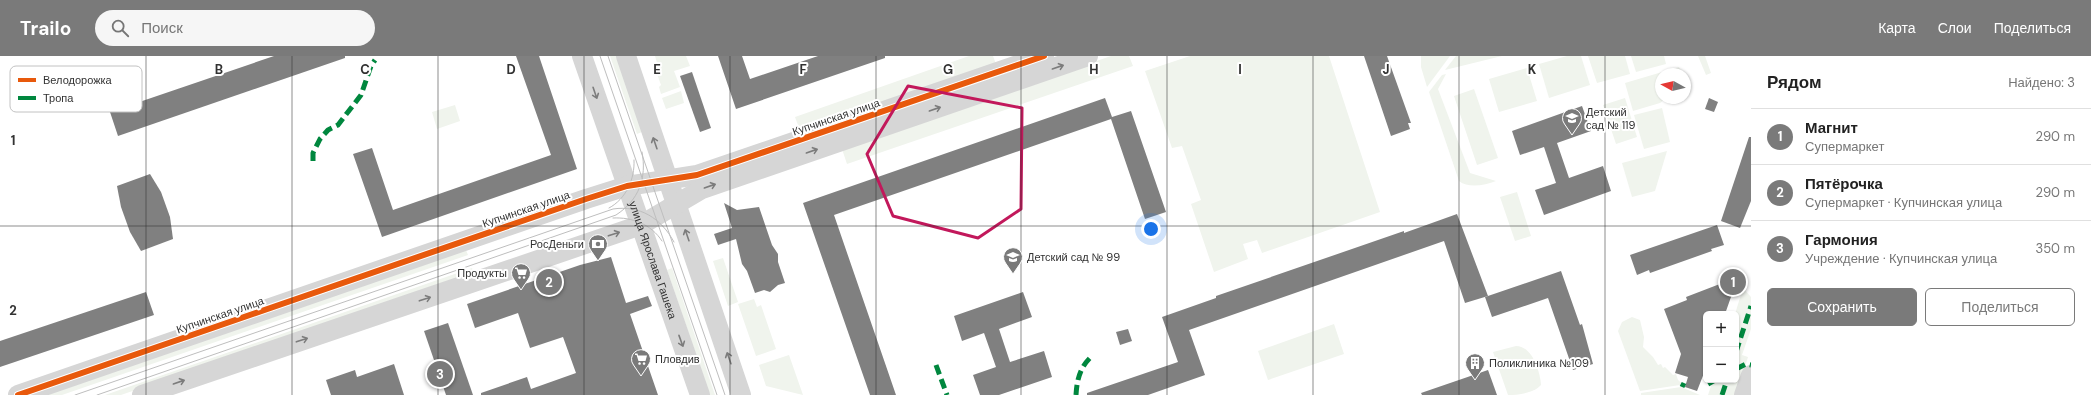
<!DOCTYPE html>
<html lang="ru">
<head>
<meta charset="utf-8">
<style>
	body { margin:0; font-family:"DM Sans",sans-serif; background:#f6f6f6; color:#222 }
	.controls { position:absolute; right:12px; bottom:12px; display:grid; overflow:hidden; border-radius:6px; box-shadow:0 1px 3px #0004 }
	.controls button { width:36px; height:36px; display:grid; place-items:center; padding:0; border:0; border-bottom:1px solid #e0e0e0; background:#fff; color:#222; font:20px sans-serif }
	.compass { position:absolute; left:1655px; top:12px; width:36px; height:36px; border-radius:50%; background:#fff; box-shadow:0 1px 3px #0004; rotate:278deg }
	.you { position:absolute; left:1151px; top:173px; width:14px; height:14px; margin:-10px; border:3px solid #fff; border-radius:50%; background:#1a73e8; box-shadow:0 0 0 6px #1a73e833 }
	.badge { display:grid; place-items:center; width:26px; height:26px; border-radius:50%; background:#7a7a7a; color:#fff; font-size:13px; font-weight:700 }
	.pin { position:absolute; translate:-50% -50%; border:2px solid #fff; box-shadow:0 1px 4px #0006 }
	.list { margin:0; padding:0; list-style:none }
	h2 { display:flex; justify-content:space-between; align-items:center; height:52px; margin:0; padding:0 16px; font-size:17px }
	h2 small { font-size:13px; font-weight:400; color:#767676 }
	.list li { display:grid; grid-template-columns:26px 1fr auto; gap:12px; align-items:center; box-sizing:border-box; height:56px; padding:0 16px; border-top:1px solid #e0e0e0 }
	.list b { display:block; font-size:15px; white-space:nowrap }
	.list p { margin:0; font-size:13px; white-space:nowrap; color:#767676 }
	.list em { font-size:13px; font-style:normal; color:#767676 }
	.actions { display:flex; gap:8px; padding:12px 16px }
	.actions a { flex:1; padding:9px 0; border:1px solid #7a7a7a; border-radius:6px; text-align:center; font-size:14px; color:#7a7a7a }
	.actions .main { background:#7a7a7a; color:#fff }
	.icon { flex:none; width:22px; height:22px; fill:none; stroke:currentColor; stroke-width:2; stroke-linecap:round; stroke-linejoin:round }
	.map { position:relative; flex:none; width:1751px; height:339px; overflow:hidden }
	header { display:flex; align-items:center; gap:24px; box-sizing:border-box; height:56px; padding:0 20px; background:#7a7a7a; color:#fff }
	header strong { font-size:19px }
	nav { display:flex; gap:22px; margin-inline-start:auto; font-size:14px }
	.search { width:280px; height:36px; background:#f6f6f6; display:flex; align-items:center; gap:10px; box-sizing:border-box; padding:0 14px; border-radius:22px; color:#767676; font-size:15px }
	main { display:flex }
	aside { flex:1; background:#fff }
	.map>svg:first-child { display:block }
	.green { fill:#f0f4ed }
	.building { fill:#808080 }
	.lines { fill:none; stroke-linecap:round; stroke-linejoin:round }
	.minor { stroke:#d6d6d6; stroke-width:20 }
	.tram { stroke:#bebebe; stroke-width:1 }
	.quiet { stroke:#00873e; stroke-width:5; stroke-dasharray:10 5; stroke-linecap:butt }
	.cycleway-casing { stroke:#fff; stroke-width:8 }
	.cycleway { stroke:#e8590c; stroke-width:6 }
	.oneway { stroke:#7c7c7c }
	.marked { fill:none; stroke:#c2185b; stroke-width:3; stroke-linejoin:round }
	.grid { fill:none; stroke:#323232; stroke-width:1; stroke-opacity:0.55 }
	.labels { text-anchor:middle; dominant-baseline:central; stroke-width:4; stroke-linejoin:round; paint-order:stroke }
	.poi-label { font-size:11px; fill:#323232; stroke:#fff; text-anchor:start }
	.street-label { font-size:11px; fill:#323232; stroke:#fff }
	.key { fill:#fff; stroke:#c2c2c2; stroke-width:1 }
	.key-label { font-size:11px; fill:#323232 }
	.grid-label { font-size:13px; text-anchor:middle; font-weight:bold; fill:#323232; stroke:#fff; stroke-width:4; stroke-linejoin:round; paint-order:stroke }
</style>
</head>
<body>
<header>
<strong>Trailo</strong>
<div class="search"><svg class="icon" aria-label="search" viewBox="0 0 24 24"><circle cx="10" cy="10" r="6"/><path d="M15 15l6 6"/></svg>Поиск</div>
<nav><a>Карта</a><a>Слои</a><a>Поделиться</a></nav>
</header>
<main>
<div class="map">
<svg width="1751" height="339" viewBox="0 0 1751 339">
	<rect width="100%" height="100%" fill="#fff"/>
	<g class="green">
		<polygon points="610,0 616,0 642,76 637,78"/>
		<polygon points="655,0 686,0 690,10 674,15 680,31 661,38 659,31 661,29 657,18 660,17"/>
		<polygon points="969,0 993,0 996,8 801,77 795,61"/>
		<polygon points="1111,0 1129,0 1133,10 847,108 842,93"/>
		<polygon points="1190,0 1329,0 1380,156 1262,197 1257,184 1243,188 1248,203 1214,216 1191,148 1201,144 1182,90 1172,92 1145,15"/>
		<polygon points="1421,0 1450,0 1427,31 1421,11"/>
		<polygon points="1456,0 1502,0 1445,14"/>
		<polygon points="1567,0 1581,0 1590,29 1549,42 1539,8"/>
		<polygon points="1588,0 1625,0 1630,18 1597,27"/>
		<polygon points="1631,0 1664,0 1666,8 1636,16"/>
		<polygon points="1698,0 1705,0 1711,17 1706,19"/>
		<polygon points="1679,11 1682,18 1661,18 1661,42 1666,42 1660,47 1633,55 1625,27"/>
		<polygon points="1527,12 1537,45 1499,56 1489,23"/>
		<path d="M1446 18 1438 33 1470 117 1496 125C1485 129 1469 133 1459 125L1429 36 1442 19Z"/>
		<polygon points="1474,33 1498,102 1477,109 1454,40"/>
		<polygon points="681,35 684,47 666,53 662,42"/>
		<polygon points="1625,42 1637,81 1616,88 1603,49"/>
		<polygon points="455,49 460,65 437,73 432,56"/>
		<polygon points="1662,52 1670,86 1644,93 1634,59"/>
		<polygon points="1667,95 1655,135 1632,141 1622,107"/>
		<polygon points="1517,136 1531,180 1515,185 1500,141"/>
		<polygon points="466,194 468,199 62,339 46,339"/>
		<polygon points="723,202 738,246 728,250 713,205"/>
		<polygon points="472,212 474,217 121,339 105,339"/>
		<polygon points="672,212 715,339 710,339 667,214"/>
		<polygon points="1743,232 1751,241 1751,273 1742,299 1748,301 1736,339 1708,339 1713,324 1736,324 1735,258"/>
		<polygon points="754,243 757,251 761,249 776,293 756,300 738,248"/>
		<polygon points="1632,261 1640,264 1644,281 1643,291 1653,301 1658,309 1661,308 1663,312 1665,311 1673,319 1676,318 1678,324 1685,330 1680,329 1640,335 1618,275 1622,266"/>
		<polygon points="1334,268 1344,298 1268,324 1258,295"/>
		<path d="M1516 290C1532 290 1540 315 1541 329 1534 337 1518 339 1508 339L1493 296Z"/>
		<polygon points="789,299 803,339 766,330 759,309"/>
		<polygon points="1681,331 1700,339 1641,339 1641,337"/>
	</g>
	<g class="building">
		<polygon points="274,0 345,0 345,2 118,80 110,56"/>
		<polygon points="516,0 539,0 577,113 382,181 353,98 372,92 393,154 551,99"/>
		<polygon points="718,0 742,0 750,23 818,0 885,0 885,2 736,53"/>
		<polygon points="1364,0 1387,0 1411,67 1408,67 1410,73 1391,80"/>
		<polygon points="692,16 711,72 700,76 680,20"/>
		<polygon points="1105,42 1112,61 1131,55 1166,156 1145,163 1111,63 834,159 896,339 870,339 803,147"/>
		<polygon points="1709,42 1718,46 1714,56 1705,53"/>
		<polygon points="1582,50 1591,75 1557,87 1569,122 1603,110 1611,135 1544,159 1535,134 1556,127 1544,91 1520,99 1512,75"/>
		<polygon points="1749,81 1751,81 1751,145 1740,172 1721,165"/>
		<polygon points="150,118 161,136 170,161 173,183 141,195 130,176 121,151 117,130"/>
		<polygon points="724,147 737,154 759,151 772,189 778,198 778,206 785,227 778,229 770,236 764,234 755,237 747,215 742,208 736,183 718,189 714,178 732,172"/>
		<polygon points="1457,158 1488,240 1465,247 1444,185 1189,274 1205,319 1148,339 1087,339 1087,337 1178,306 1162,261 1216,242 1216,240 1404,175 1404,177"/>
		<polygon points="1717,169 1724,189 1711,193 1712,195 1650,217 1649,214 1637,219 1630,199"/>
		<polygon points="611,201 626,247 648,240 652,250 630,258 658,339 481,339 481,337 527,321 531,333 576,317 563,281 530,292 518,257 475,272 467,248 580,209"/>
		<polygon points="1561,215 1580,269 1582,268 1593,308 1573,314 1548,242 1492,261 1485,241"/>
		<polygon points="1738,221 1725,258 1706,258 1706,312 1697,335 1685,331 1688,321 1675,317 1681,298 1664,253 1687,244 1686,241"/>
		<polygon points="146,236 154,259 0,311 0,285"/>
		<polygon points="1023,236 1032,261 999,273 1010,306 1044,295 1052,321 999,339 980,339 973,319 996,311 984,277 962,285 954,260"/>
		<polygon points="448,267 473,339 446,339 424,275"/>
		<polygon points="1128,273 1132,285 1120,289 1116,276"/>
		<polygon points="394,308 404,339 331,339 326,324 355,314 357,321"/>
		<polygon points="1488,314 1497,339 1422,339 1421,337"/>
	</g>
	<g class="lines">
		<g class="minor">
			<path id="s1" d="M582 0 700 339"/>
			<polyline points="626,0 741,339"/>
			<polyline points="18,339 586,143 627,130 697,119 1044,0"/>
			<polyline points="142,339 641,169 702,133 1088,0"/>
			<polyline points="1744,339 1751,319"/>
		</g>
		<g class="tram">
			<polyline points="600,0 717,339"/>
			<polyline points="608,0 725,339"/>
			<path d="M609 152C626 143 635 123 634 104"/>
			<path d="M613 162C632 161 651 168 662 185"/>
			<path d="M75 339 613 153C640 149 661 162 674 186"/>
			<path d="M97 339 616 159C639 144 647 122 642 96"/>
		</g>
		<g class="quiet">
			<polyline points="313,105 313,97 320,83 328,74 338,69 361,39 371,10 375,4"/>
			<polyline points="1736,296 1751,250"/>
			<polyline points="936,309 947,339"/>
			<polyline points="1736,313 1746,308 1751,309"/>
			<polyline points="1708,328 1715,324"/>
			<polyline points="1682,331 1684,327"/>
			<path d="M1076 339C1077 323 1080 311 1092 300"/>
			<polyline points="1722,339 1727,324"/>
		</g>
		<g class="cycleway-casing">
			<polyline id="cycleway" points="18,339 586,143 627,130 697,119 1044,0"/>
		</g>
		<use href="#cycleway" class="cycleway"/>
	</g>
	<defs><path id="oneway-shaft" d="M-6 0H5M1.5-3L5.5 0L1.5 3" fill="none" stroke-width="1.6" stroke-linecap="round" stroke-linejoin="round"/></defs>
	<g class="oneway">
		<use href="#oneway-shaft" transform="translate(1058 11) rotate(-19)"/>
		<use href="#oneway-shaft" transform="translate(595 37) rotate(71)"/>
		<use href="#oneway-shaft" transform="translate(935 53) rotate(-19)"/>
		<use href="#oneway-shaft" transform="translate(655 87) rotate(-109)"/>
		<use href="#oneway-shaft" transform="translate(812 95) rotate(-19)"/>
		<use href="#oneway-shaft" transform="translate(710 130) rotate(-19)"/>
		<use href="#oneway-shaft" transform="translate(614 178) rotate(-18)"/>
		<use href="#oneway-shaft" transform="translate(687 179) rotate(-109)"/>
		<use href="#oneway-shaft" transform="translate(425 243) rotate(-18)"/>
		<use href="#oneway-shaft" transform="translate(302 284) rotate(-18)"/>
		<use href="#oneway-shaft" transform="translate(681 285) rotate(70)"/>
		<use href="#oneway-shaft" transform="translate(729 302) rotate(-109)"/>
		<use href="#oneway-shaft" transform="translate(179 326) rotate(-19)"/>
	</g>
	<path class="marked" d="M908 30 1022 52 1021 153 978 182 893 160 867 98Z"/>
	<path class="grid" d="M146 0V339M292 0V339M438 0V339M584 0V339M730 0V339M876 0V339M1021 0V339M1167 0V339M1313 0V339M1459 0V339M1605 0V339M0 170H1751"/>
	<defs>
		<g id="school-pin" transform="scale(1)"><path d="M0 17L-7.5 6A9.5 9.5 0 1 1 7.5 6Z" fill="#7a7a7a" stroke="#fff"/><path d="M0-5L7-2L0 1L-7-2ZM-4 1L0 2.5L4 1V4Q0 6-4 4Z" fill="#fff"/></g>
		<g id="bank-pin" transform="scale(1)"><path d="M0 17L-7.5 6A9.5 9.5 0 1 1 7.5 6Z" fill="#7a7a7a" stroke="#fff"/><path d="M-6-4H6V4H-6ZM0-2.3a2.3 2.3 0 1 0 0 4.6a2.3 2.3 0 1 0 0-4.6Z" fill="#fff"/></g>
		<g id="supermarket-pin" transform="scale(1)"><path d="M0 17L-7.5 6A9.5 9.5 0 1 1 7.5 6Z" fill="#7a7a7a" stroke="#fff"/><path d="M-6-5.5h2.5l.6 2H6L4.5 2H-2.5L-4.4-4H-6ZM-1.5 3.2a1.3 1.3 0 1 0 .1 0ZM3 3.2a1.3 1.3 0 1 0 .1 0Z" fill="#fff"/></g>
		<g id="building-pin" transform="scale(1)"><path d="M0 17L-7.5 6A9.5 9.5 0 1 1 7.5 6Z" fill="#7a7a7a" stroke="#fff"/><path d="M-4-6H4V6H1V3H-1V6H-4ZM-2.5-4.3h1.7v1.8h-1.7ZM.8-4.3h1.7v1.8H.8ZM-2.5-1h1.7V.8h-1.7ZM.8-1h1.7V.8H.8Z" fill="#fff"/></g>
	</defs>
	<g fill-rule="evenodd">
		<use href="#school-pin" x="1572" y="62"/>
		<use href="#bank-pin" x="598" y="188"/>
		<use href="#school-pin" x="1013" y="201"/>
		<use href="#supermarket-pin" x="521" y="217"/>
		<use href="#supermarket-pin" x="641" y="303"/>
		<use href="#building-pin" x="1475" y="307"/>
	</g>
	<g class="labels">
		<g class="poi-label">
			<text x="1586" y="56">Детский<tspan x="1586" dy="13">сад № 119</tspan></text>
			<text x="584" y="188" text-anchor="end">РосДеньги</text>
			<text x="1027" y="201">Детский сад № 99</text>
			<text x="507" y="217" text-anchor="end">Продукты</text>
			<text x="655" y="303">Пловдив</text>
			<text x="1489" y="307">Поликлиника №109</text>
		</g>
		<g class="street-label">
			<text transform="translate(836 61) rotate(-19)">Купчинская улица</text>
			<text transform="translate(526 153) rotate(-19)">Купчинская улица</text>
			<text stroke="none"><textPath href="#s1" startOffset="216">улица Ярослава Гашека</textPath></text>
			<text transform="translate(220 259) rotate(-19)">Купчинская улица</text>
		</g>
	</g>
	<rect x="10" y="10" width="132" height="46" rx="6" class="key"/>
	<rect x="18" y="22" width="18" height="4" fill="#e8590c"/>
	<rect x="18" y="40" width="18" height="4" fill="#00873e"/>
	<g class="key-label">
		<text x="43" y="28">Велодорожка</text>
		<text x="43" y="46">Тропа</text>
	</g>
	<g class="grid-label">
		<text x="219" y="18">B</text>
		<text x="365" y="18">C</text>
		<text x="511" y="18">D</text>
		<text x="657" y="18">E</text>
		<text x="803" y="18">F</text>
		<text x="948" y="18">G</text>
		<text x="1094" y="18">H</text>
		<text x="1240" y="18">I</text>
		<text x="1386" y="18">J</text>
		<text x="1532" y="18">K</text>
		<text x="13" y="89">1</text>
		<text x="13" y="259">2</text>
	</g>
</svg>
<div class="controls">
<button>+</button>
<button>−</button>
</div>
<svg class="compass" viewBox="-18 -18 36 36"><path d="M0-13l5 13h-10z" fill="#e53935"/><path d="M0 13l5-13h-10z" fill="#767676"/></svg>
<div class="you"></div>
<div class="pin badge" style="left:1733px;top:226px">1</div>
<div class="pin badge" style="left:549px;top:226px">2</div>
<div class="pin badge" style="left:440px;top:318px">3</div>
</div>
<aside>
<h2>Рядом<small>Найдено: 3</small></h2>
<ul class="list">
<li><span class="badge">1</span><div><b>Магнит</b><p>Супермаркет</p></div><em>290 m</em></li>
<li><span class="badge">2</span><div><b>Пятёрочка</b><p>Супермаркет · Купчинская улица</p></div><em>290 m</em></li>
<li><span class="badge">3</span><div><b>Гармония</b><p>Учреждение · Купчинская улица</p></div><em>350 m</em></li>
</ul>
<div class="actions"><a class="main">Сохранить</a><a>Поделиться</a></div>
</aside>
</main>
</body>
</html>
